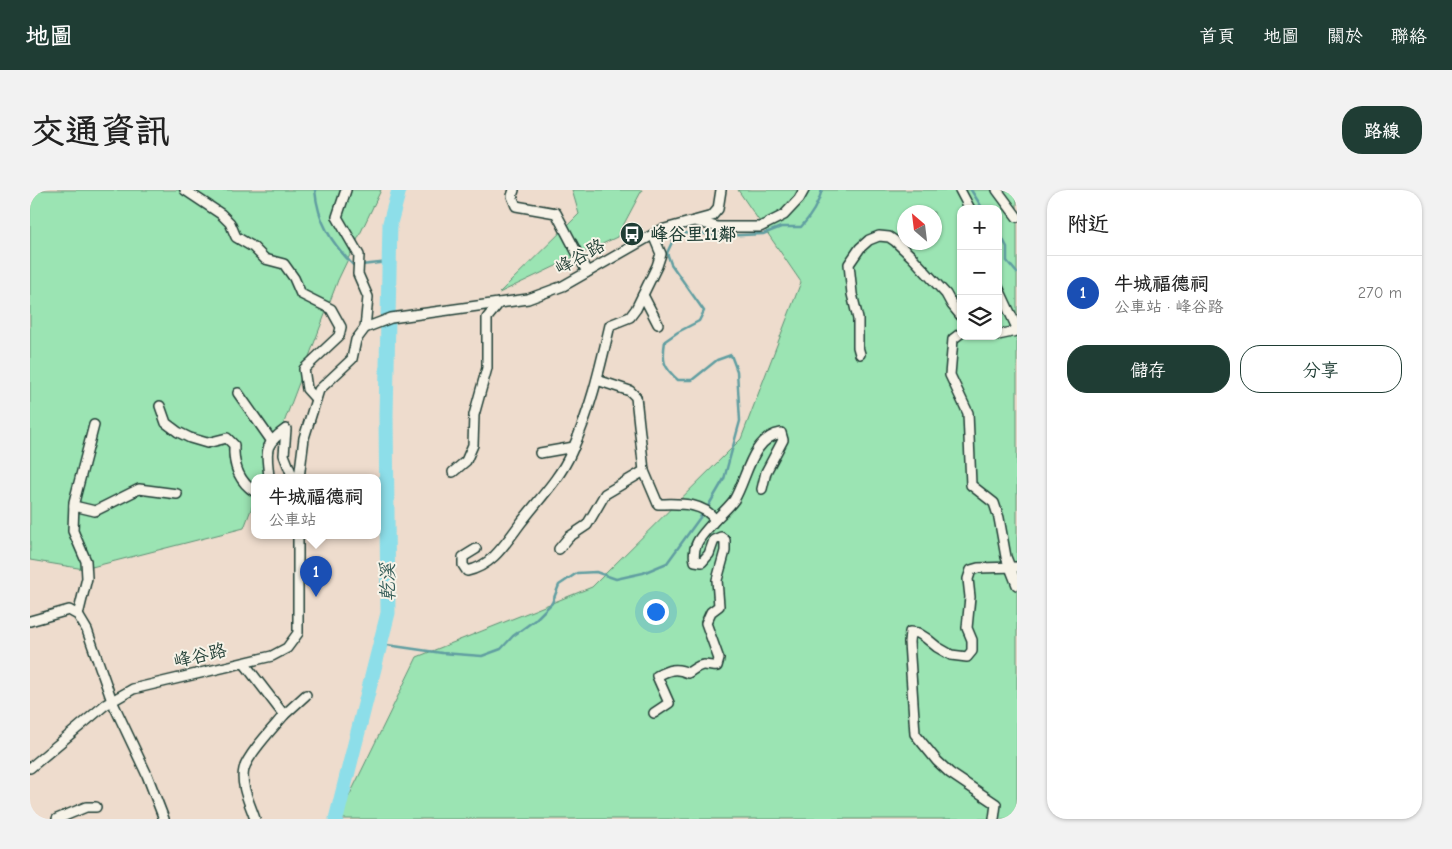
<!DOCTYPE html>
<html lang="zh-TW">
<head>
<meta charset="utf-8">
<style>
	body { margin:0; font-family:"Comic Neue","LXGW WenKai TC",sans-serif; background:#f2f2f2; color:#222 }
	.controls { position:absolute; right:15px; top:15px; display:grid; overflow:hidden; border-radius:10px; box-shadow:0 1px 4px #0004 }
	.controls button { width:45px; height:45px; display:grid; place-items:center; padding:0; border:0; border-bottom:1px solid #e0e0e0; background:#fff; color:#222; font:25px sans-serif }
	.compass { position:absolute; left:867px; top:15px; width:45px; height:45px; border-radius:50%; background:#fff; box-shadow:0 1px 4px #0004; rotate:332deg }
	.you { position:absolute; left:625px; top:421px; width:18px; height:18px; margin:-12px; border:4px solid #fff; border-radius:50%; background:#1a73e8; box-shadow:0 0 0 8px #1a73e833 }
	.badge { display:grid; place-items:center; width:32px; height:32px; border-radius:50%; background:#1f3d34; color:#fff; font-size:16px; font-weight:700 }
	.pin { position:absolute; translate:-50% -41px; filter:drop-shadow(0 1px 2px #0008) }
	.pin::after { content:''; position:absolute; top:26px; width:18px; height:15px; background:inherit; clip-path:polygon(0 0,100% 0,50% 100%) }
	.popup { position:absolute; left:221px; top:284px; width:130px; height:65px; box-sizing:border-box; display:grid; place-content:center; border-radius:10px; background:#fff; filter:drop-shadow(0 1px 4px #0005); font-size:16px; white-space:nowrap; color:#767676 }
	.popup b { font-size:19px; color:#222 }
	.popup::after { content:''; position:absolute; left:50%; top:100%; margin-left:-10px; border:10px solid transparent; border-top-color:#fff }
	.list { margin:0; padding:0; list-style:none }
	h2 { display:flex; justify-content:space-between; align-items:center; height:65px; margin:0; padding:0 20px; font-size:21px }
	h2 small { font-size:16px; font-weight:400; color:#767676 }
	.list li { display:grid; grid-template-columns:32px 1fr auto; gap:15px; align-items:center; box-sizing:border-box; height:75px; padding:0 20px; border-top:1px solid #e0e0e0 }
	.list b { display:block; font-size:19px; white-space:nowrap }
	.list p { margin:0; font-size:16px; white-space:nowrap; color:#767676 }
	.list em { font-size:16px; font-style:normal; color:#767676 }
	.actions { display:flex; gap:10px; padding:15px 20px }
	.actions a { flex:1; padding:11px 0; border:1px solid #1f3d34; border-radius:20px; text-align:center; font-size:18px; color:#1f3d34 }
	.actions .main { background:#1f3d34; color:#fff }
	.icon { flex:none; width:28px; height:28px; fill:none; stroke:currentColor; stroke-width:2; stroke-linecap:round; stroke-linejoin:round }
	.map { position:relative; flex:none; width:987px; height:629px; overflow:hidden; border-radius:20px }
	header { display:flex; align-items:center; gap:30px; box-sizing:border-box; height:70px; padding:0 25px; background:#1f3d34; color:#fff }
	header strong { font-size:24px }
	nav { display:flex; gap:28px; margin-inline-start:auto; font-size:18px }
	.intro { display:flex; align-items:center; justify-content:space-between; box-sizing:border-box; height:120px; padding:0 30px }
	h1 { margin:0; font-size:35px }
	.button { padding:12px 22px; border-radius:20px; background:#1f3d34; color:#fff; font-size:18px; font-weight:700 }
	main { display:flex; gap:30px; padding:0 30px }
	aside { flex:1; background:#fff; border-radius:20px; box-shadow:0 1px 4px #0004 }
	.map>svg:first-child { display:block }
	.green { fill:#9be4b3; stroke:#5d9074; fill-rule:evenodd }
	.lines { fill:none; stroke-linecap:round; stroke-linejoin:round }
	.stream { stroke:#619ea1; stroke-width:2.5 }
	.river { stroke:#8ddee9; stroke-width:15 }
	.minor-casing { stroke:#1f3d34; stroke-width:12 }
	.minor { stroke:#f7f3e8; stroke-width:9 }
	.labels { text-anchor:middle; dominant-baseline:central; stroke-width:4; stroke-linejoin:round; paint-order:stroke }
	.poi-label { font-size:18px; font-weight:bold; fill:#1f3d34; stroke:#f7f3e8; text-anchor:start }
	.street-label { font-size:18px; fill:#1f3d34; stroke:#f7f3e8 }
	.water-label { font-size:19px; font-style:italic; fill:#355d58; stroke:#f7f3e8 }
</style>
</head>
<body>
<header>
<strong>地圖</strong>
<nav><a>首頁</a><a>地圖</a><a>關於</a><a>聯絡</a></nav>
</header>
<div class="intro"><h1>交通資訊</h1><a class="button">路線</a></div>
<main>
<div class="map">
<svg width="987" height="629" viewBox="0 0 987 629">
	<rect width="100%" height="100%" fill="#eedccd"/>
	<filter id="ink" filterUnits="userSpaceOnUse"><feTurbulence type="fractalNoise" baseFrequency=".02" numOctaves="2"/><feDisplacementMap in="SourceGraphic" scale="10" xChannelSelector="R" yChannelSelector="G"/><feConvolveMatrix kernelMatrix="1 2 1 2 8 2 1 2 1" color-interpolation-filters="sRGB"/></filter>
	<g filter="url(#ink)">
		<g class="green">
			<polygon points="0,0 351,0 308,90 233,288 225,288 225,309 214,338 54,379 0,370"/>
			<polygon points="542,0 612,0 587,47 469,103 549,24"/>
			<path d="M708 0H987V629H308L387 467 562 397 711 249 771 92ZM931 19H968V146H931ZM874 22H904V52H874Z"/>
		</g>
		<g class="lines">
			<g class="stream">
				<path d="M285 0C288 32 301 52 323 75H325"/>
				<polyline points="941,0 953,19"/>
				<polyline points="968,40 977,57 977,71 987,83"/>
				<polyline points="331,75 359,72"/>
				<path d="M677 318 694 289 710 231 707 181 701 165 687 170 662 190H648C633 177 632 171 635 151L648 142 669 131 674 121 641 74 637 63 643 50 654 43 676 44 690 46 712 45 733 44 751 37H771C781 26 788 15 792 0"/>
				<polyline points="350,454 412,463 452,466 471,459 483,446 505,430 522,413 529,395 547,383 566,382 586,389 613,383 637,373 674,322"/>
			</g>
			<polyline class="river" points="306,629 358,423 356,225 360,33 369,0"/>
			<g class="minor-casing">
				<g id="minor">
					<polyline points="155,0 191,24 200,33 206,47 223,57 235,69 254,74 264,88 271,104 301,119 311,137 309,146 274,179 277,199 286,209"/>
					<polyline points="316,0 307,27 329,65 328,84 338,107 335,138"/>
					<polyline points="484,0 482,6 486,16 526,23 557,82"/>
					<polyline points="930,0 940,19"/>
					<polyline points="967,0 987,27"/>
					<polyline points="664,31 688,37 730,37 754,25 769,9 774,0"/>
					<polyline points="968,97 987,138"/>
					<polyline points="613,105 628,134"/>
					<polyline points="931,143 923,149 920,185 938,223 941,295 964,313 969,328 976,367 987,395"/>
					<polyline points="968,145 987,141"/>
					<polyline points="830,164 828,157 828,129 822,104 819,74 830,58 839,50 849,46 859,47 865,51 881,66 916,104 922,115 931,126"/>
					<path d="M567 190 600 201 606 207 614 281 628 314C647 314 673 311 685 330 674 344 661 353 665 371L672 372 679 364 684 350 691 347 695 350V361L687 390 689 416 681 422 676 433 689 469 687 476C682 477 679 475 674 475 668 475 663 480 658 483 646 477 638 480 627 486L639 513 624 523"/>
					<polyline points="208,203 241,250"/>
					<path d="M130 216 136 233 148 242 160 248 177 253 197 248 204 255C203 274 208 291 225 302"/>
					<polyline points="510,263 544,257"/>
					<polyline points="423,282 436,271 443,255 444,225 457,178 457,128 469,113"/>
					<path d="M239 288C237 261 232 256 256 239L254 265 263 288"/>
					<polyline points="269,288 274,248 289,200 322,169 326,150 335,138 361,128 498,109 533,96 631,40 682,26 688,19 691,0"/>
					<polyline points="44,316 65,321 109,299 147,304"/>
					<path d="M685 330C691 324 699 317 704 310 717 289 721 248 751 243L753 250 736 282 732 299"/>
					<path d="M446 359 433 367V375L437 381C462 376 475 354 490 334 507 311 529 290 541 263 560 222 570 178 580 135L600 127 606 119 627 76 631 64 623 45"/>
					<polyline points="529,359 539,347 557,335 575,304 614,281"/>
					<polyline points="48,425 57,388 56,371 43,341 44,312 64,235"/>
					<polyline points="0,431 39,420 48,425 57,440 82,511 117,585 134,629"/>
					<path d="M214 473 254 525C244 537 218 564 214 579 210 595 220 614 225 629"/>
					<polyline points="254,525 276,505"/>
					<polyline points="0,578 75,515 103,499 242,466 257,458 268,443 268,346"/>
					<polyline points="27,629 56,617 66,617"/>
					<polyline points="964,629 966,614 920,583 907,571 885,544 879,452 880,442 888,443 896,448 907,457 921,465 937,467 942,461 942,450 937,438 940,407 938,389 941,380 948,378 987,377"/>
				</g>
			</g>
			<use href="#minor" class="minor"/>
		</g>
	</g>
	<defs>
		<g id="bus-disc" transform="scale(1.25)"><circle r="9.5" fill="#1f3d34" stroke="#f7f3e8"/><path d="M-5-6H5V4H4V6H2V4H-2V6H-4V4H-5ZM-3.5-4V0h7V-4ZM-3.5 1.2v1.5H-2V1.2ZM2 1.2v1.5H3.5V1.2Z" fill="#fff"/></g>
	</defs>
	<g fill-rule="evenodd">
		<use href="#bus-disc" x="602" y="44"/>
	</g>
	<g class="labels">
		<g class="poi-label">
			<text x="620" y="44">峰谷里11鄰</text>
		</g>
		<g class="street-label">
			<text transform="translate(550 67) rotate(-29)">峰谷路</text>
			<text transform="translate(170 466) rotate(-13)">峰谷路</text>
		</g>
		<g class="water-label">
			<text transform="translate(358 392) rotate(-91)">乾溪</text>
		</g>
	</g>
</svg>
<div class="controls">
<button>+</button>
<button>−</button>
<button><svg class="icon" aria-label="layers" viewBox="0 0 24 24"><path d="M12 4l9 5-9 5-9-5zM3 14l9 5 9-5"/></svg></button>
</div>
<svg class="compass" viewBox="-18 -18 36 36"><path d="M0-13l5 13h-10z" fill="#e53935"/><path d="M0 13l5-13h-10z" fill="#767676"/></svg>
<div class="you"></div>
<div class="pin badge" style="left:286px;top:407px;background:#1a4fb4">1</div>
<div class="popup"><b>牛城福德祠</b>公車站</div>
</div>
<aside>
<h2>附近<small></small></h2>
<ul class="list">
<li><span class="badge" style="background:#1a4fb4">1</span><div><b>牛城福德祠</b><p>公車站 · 峰谷路</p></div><em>270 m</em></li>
</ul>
<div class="actions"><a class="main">儲存</a><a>分享</a></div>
</aside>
</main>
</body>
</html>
